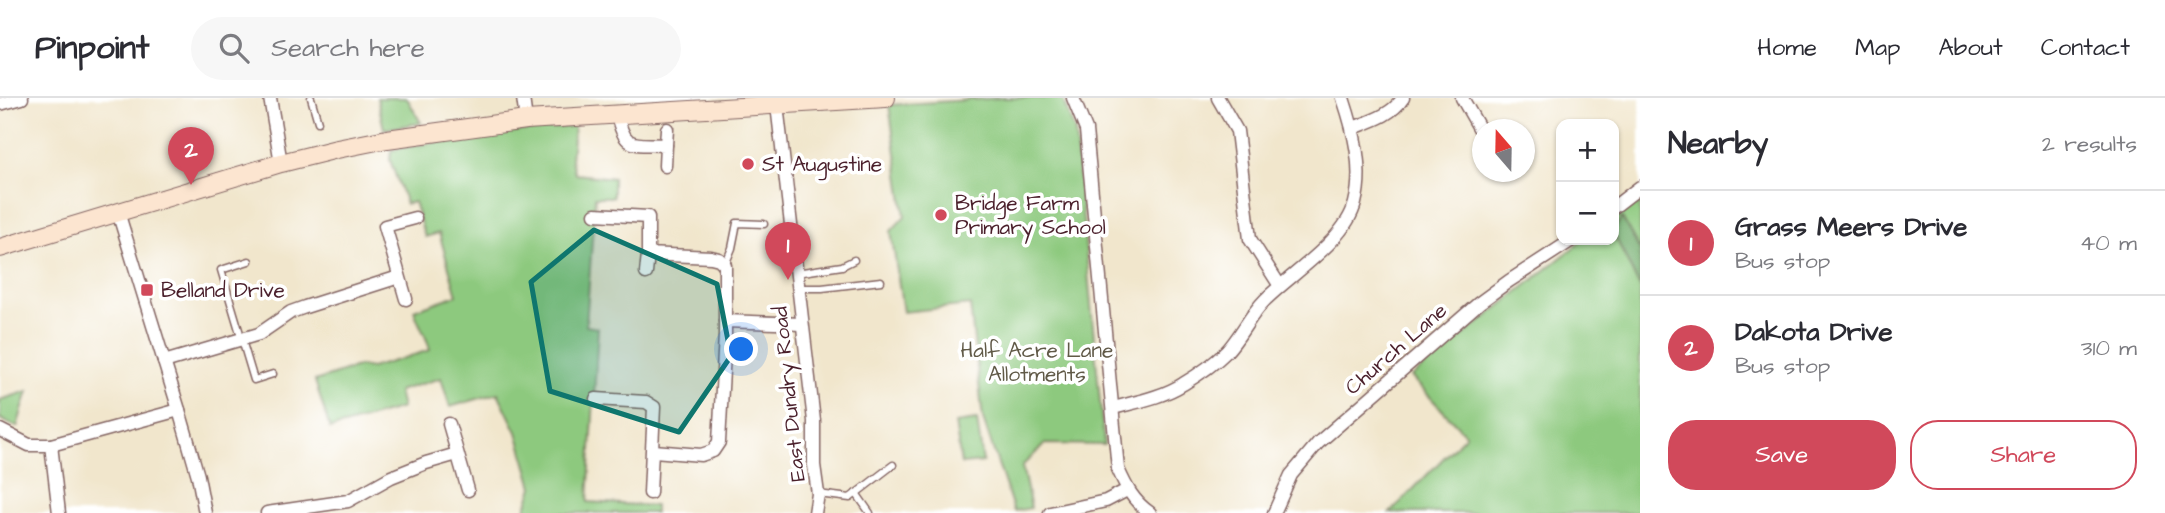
<!DOCTYPE html>
<html lang="en">
<head>
<meta charset="utf-8">
<style>
	body { margin:0; font-family:"Architects Daughter",sans-serif; background:#f7f7f7; color:#2b2b33 }
	.controls { position:absolute; right:21px; top:21px; display:grid; overflow:hidden; border-radius:14px; box-shadow:0 2px 5px #0004 }
	.controls button { width:63px; height:63px; display:grid; place-items:center; padding:0; border:0; border-bottom:2px solid #e1e1e2; background:#fff; color:#2b2b33; font:35px sans-serif }
	.compass { position:absolute; left:1472px; top:21px; width:63px; height:63px; border-radius:50%; background:#fff; box-shadow:0 2px 5px #0004; rotate:340deg }
	.you { position:absolute; left:742px; top:252px; width:24px; height:24px; margin:-18px; border:5px solid #fff; border-radius:50%; background:#1a73e8; box-shadow:0 0 0 10px #1a73e833 }
	.badge { display:grid; place-items:center; width:46px; height:46px; border-radius:50%; background:#d1495b; color:#fff; font-size:23px; font-weight:700 }
	.pin { position:absolute; translate:-50% -58px; filter:drop-shadow(0 2px 4px #0008) }
	.pin::after { content:''; position:absolute; top:37px; width:24px; height:21px; background:inherit; clip-path:polygon(0 0,100% 0,50% 100%) }
	.list { margin:0; padding:0; list-style:none }
	h2 { display:flex; justify-content:space-between; align-items:center; height:91px; margin:0; padding:0 28px; font-size:30px }
	h2 small { font-size:23px; font-weight:400; color:#7c7c81 }
	.list li { display:grid; grid-template-columns:46px 1fr auto; gap:21px; align-items:center; box-sizing:border-box; height:105px; padding:0 28px; border-top:2px solid #e1e1e2 }
	.list b { display:block; font-size:26px; white-space:nowrap }
	.list p { margin:0; font-size:23px; white-space:nowrap; color:#7c7c81 }
	.list em { font-size:23px; font-style:normal; color:#7c7c81 }
	.actions { display:flex; gap:14px; padding:21px 28px }
	.actions a { flex:1; padding:16px 0; border:2px solid #d1495b; border-radius:28px; text-align:center; font-size:24px; color:#d1495b }
	.actions .main { background:#d1495b; color:#fff }
	.icon { flex:none; width:38px; height:38px; fill:none; stroke:currentColor; stroke-width:2; stroke-linecap:round; stroke-linejoin:round }
	.map { position:relative; flex:none; width:1640px; height:415px; overflow:hidden }
	header { display:flex; align-items:center; gap:42px; box-sizing:border-box; height:98px; padding:0 35px; background:#fff; border-bottom:2px solid #e1e1e2 }
	header strong { font-size:33px }
	nav { display:flex; gap:38px; margin-inline-start:auto; font-size:24px }
	.search { width:490px; height:63px; background:#f7f7f7; display:flex; align-items:center; gap:18px; box-sizing:border-box; padding:0 24px; border-radius:38px; color:#7c7c81; font-size:26px }
	main { display:flex }
	aside { flex:1; background:#fff }
	.map>svg:first-child { display:block }
	.green { fill:#8dc97e; stroke:#6c7454; stroke-width:2 }
	.forest { fill:#72ad6d; stroke:#5e664c; stroke-width:2 }
	.lines { fill:none; stroke-linecap:round; stroke-linejoin:round }
	.lane-casing { stroke:#846563; stroke-width:9 }
	.street-casing { stroke:#846563; stroke-width:15 }
	.secondary-casing { stroke:#846563; stroke-width:20 }
	.lane { stroke:#fff; stroke-width:6 }
	.street { stroke:#fff; stroke-width:12 }
	.secondary { stroke:#fce5d0; stroke-width:18 }
	.marked { fill:#0f766e; fill-opacity:0.2; stroke:#0f766e; stroke-width:5; stroke-linejoin:round }
	.poi-dot { fill:#d1495b; stroke:#fff; stroke-width:2.5 }
	.labels { text-anchor:middle; dominant-baseline:central; stroke-width:7; stroke-linejoin:round; paint-order:stroke }
	.poi-label { font-size:21px; fill:#4a1f2b; stroke:#fff; text-anchor:start }
	.street-label { font-size:21px; fill:#4a1f2b; stroke:#fff }
	.park-label { font-size:21px; fill:#615a48; stroke:#fff }
</style>
</head>
<body>
<header>
<strong>Pinpoint</strong>
<div class="search"><svg class="icon" aria-label="search" viewBox="0 0 24 24"><circle cx="10" cy="10" r="6"/><path d="M15 15l6 6"/></svg>Search here</div>
<nav><a>Home</a><a>Map</a><a>About</a><a>Contact</a></nav>
</header>
<main>
<div class="map">
<svg width="1640" height="415" viewBox="0 0 1640 415">
	<rect width="100%" height="100%" fill="#fff"/>
	<filter id="ink" filterUnits="userSpaceOnUse"><feTurbulence type="fractalNoise" baseFrequency=".0143" numOctaves="2"/><feDisplacementMap in="SourceGraphic" scale="14" xChannelSelector="R" yChannelSelector="G"/><feConvolveMatrix kernelMatrix="1 2 1 2 8 2 1 2 1" color-interpolation-filters="sRGB"/></filter>
	<filter id="wash" filterUnits="userSpaceOnUse"><feTurbulence type="fractalNoise" baseFrequency=".00686" numOctaves="4" result="noise"/><feDisplacementMap in="SourceGraphic" scale="28" xChannelSelector="R" yChannelSelector="G"/><feGaussianBlur stdDeviation="1.57" result="paint"/><feColorMatrix in="noise" values="0 0 0 0 0 0 0 0 0 0 0 0 0 0 0 0 0 1.4 0 .05"/><feComposite in="paint" operator="in"/></filter>
	<g filter="url(#wash)">
		<rect width="100%" height="100%" fill="#f1e6cc"/>
		<g class="green">
			<polygon points="377,0 407,0 421,25 384,31"/>
			<polygon points="1001,0 1062,0 1075,34 1104,347 1045,346 1022,368 1031,410 1014,413 983,321 970,207 903,214 891,133 905,118 889,7"/>
			<path d="M574 28 571 62 575 76 613 80V99H595L586 228 598 230 588 404 655 408V415H524L533 389 517 334 498 295 450 309 441 280 398 293 402 310 330 331 315 283 360 268 371 270 430 252C427 238 418 226 414 212L457 197 439 135 425 139 414 104 406 106 390 62 391 52 475 37Z"/>
			<polygon points="1640,96 1640,153 1623,121 1614,131 1614,117"/>
			<polygon points="1614,136 1640,190 1640,415 1390,415 1466,337 1411,279 1583,142 1614,142"/>
			<polygon points="28,293 17,329 0,321 0,302"/>
			<polygon points="977,322 983,364 961,366 955,325"/>
		</g>
		<polygon class="forest" points="1622,120 1640,153 1640,190 1614,136 1614,131"/>
	</g>
	<g filter="url(#ink)">
		<g class="lines">
			<g class="lane-casing">
				<g id="lane">
					<polyline points="311,0 318,24"/>
					<polyline points="249,163 221,172 254,282 273,276"/>
					<polyline points="725,167 732,150 737,125 764,126"/>
					<polyline points="796,175 842,168 854,162"/>
					<polyline points="798,190 822,190 881,183"/>
					<polyline points="856,395 870,415"/>
					<polyline points="818,396 850,400 893,367"/>
				</g>
			</g>
			<g class="street-casing">
				<g id="street">
					<polyline points="270,0 281,65"/>
					<polyline points="523,0 526,22"/>
					<path d="M1073 0 1086 32 1118 371C1126 389 1133 403 1150 415"/>
					<polyline points="1218,0 1237,33 1250,141 1280,188"/>
					<polyline points="1462,0 1482,35"/>
					<polyline points="0,6 22,0"/>
					<polyline points="777,7 814,323 814,367 818,396 815,415"/>
					<path d="M617 16C625 53 633 45 666 47L665 68"/>
					<path d="M1353 30C1371 23 1392 17 1403 0"/>
					<polyline points="666,47 667,31"/>
					<polyline points="1614,109 1640,89"/>
					<polyline points="118,114 179,312 198,378 205,415"/>
					<polyline points="595,116 648,119 648,156 711,159 719,161 725,167 725,237 719,344 713,353 701,357 654,353"/>
					<polyline points="646,175 648,156"/>
					<polyline points="406,201 385,128 415,120"/>
					<polyline points="725,223 802,226"/>
					<polyline points="164,264 259,236 291,214 305,209 399,179"/>
					<polyline points="596,301 646,304 654,309 650,395"/>
					<path d="M1113 310C1136 304 1163 299 1183 286 1198 277 1214 266 1226 254 1241 238 1250 217 1265 202 1292 175 1346 142 1355 105 1364 70 1354 33 1343 0"/>
					<polyline points="449,326 468,392"/>
					<polyline points="0,332 29,347 51,347 179,312"/>
					<polyline points="51,347 59,415"/>
					<polyline points="267,415 348,403 391,379 426,365 457,356"/>
					<polyline points="1050,415 1106,403 1127,392"/>
					<polyline points="1274,415 1291,377 1318,345 1479,205 1509,183 1572,142"/>
				</g>
			</g>
			<g class="secondary-casing">
				<polyline id="secondary" points="0,150 281,65 337,51 387,41 526,22 886,0"/>
			</g>
			<use href="#lane" class="lane"/>
			<use href="#street" class="street"/>
			<use href="#secondary" class="secondary"/>
		</g>
	</g>
	<path class="marked" d="M594 132 717 186 731 258 679 334 550 293 531 184Z"/>
	<g class="poi-dot">
		<circle cx="748" cy="66" r="7"/>
		<circle cx="941" cy="117" r="7"/>
		<rect x="140" y="185" width="14" height="14" rx="3.5"/>
	</g>
	<g class="labels">
		<g class="poi-label">
			<text x="762" y="66">St Augustine</text>
			<text x="955" y="105">Bridge Farm<tspan x="955" dy="24">Primary School</tspan></text>
			<text x="161" y="192">Belland Drive</text>
		</g>
		<g class="street-label">
			<text transform="translate(1396 251) rotate(-41)">Church Lane</text>
			<text transform="translate(789 296) rotate(-96)">East Dundry Road</text>
		</g>
		<g class="park-label">
			<text x="1037" y="252">Half Acre Lane<tspan x="1037" dy="24">Allotments</tspan></text>
		</g>
	</g>
</svg>
<div class="controls">
<button>+</button>
<button>−</button>
</div>
<svg class="compass" viewBox="-18 -18 36 36"><path d="M0-13l5 13h-10z" fill="#e53935"/><path d="M0 13l5-13h-10z" fill="#7c7c81"/></svg>
<div class="you"></div>
<div class="pin badge" style="left:788px;top:182px">1</div>
<div class="pin badge" style="left:191px;top:87px">2</div>
</div>
<aside>
<h2>Nearby<small>2 results</small></h2>
<ul class="list">
<li><span class="badge">1</span><div><b>Grass Meers Drive</b><p>Bus stop</p></div><em>40 m</em></li>
<li><span class="badge">2</span><div><b>Dakota Drive</b><p>Bus stop</p></div><em>310 m</em></li>
</ul>
<div class="actions"><a class="main">Save</a><a>Share</a></div>
</aside>
</main>
</body>
</html>
